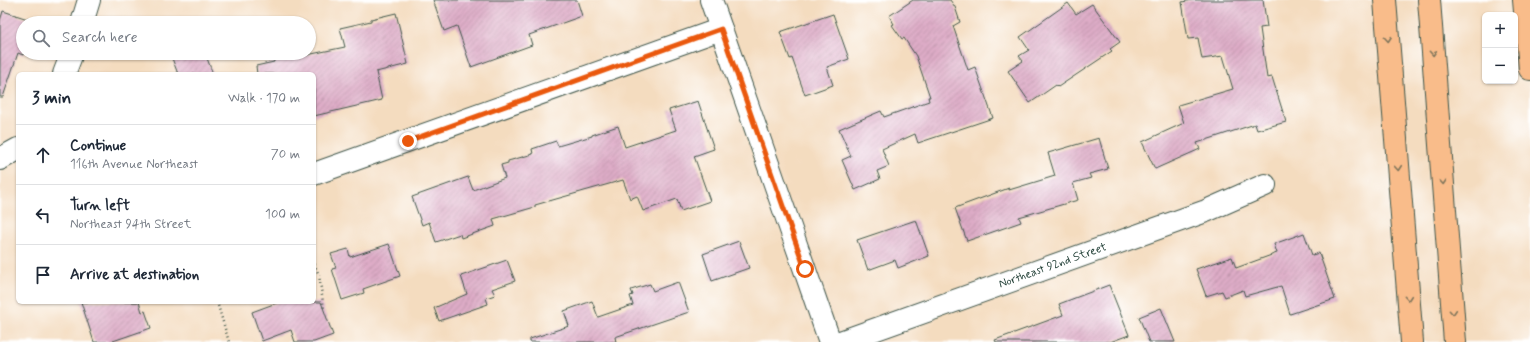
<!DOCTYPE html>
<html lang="en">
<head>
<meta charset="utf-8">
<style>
	body { margin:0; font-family:Mynerve,sans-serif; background:#f2f2f3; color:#1f2937 }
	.controls { position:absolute; right:12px; top:12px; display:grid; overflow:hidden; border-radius:6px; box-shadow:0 1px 3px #0004 }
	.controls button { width:36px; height:36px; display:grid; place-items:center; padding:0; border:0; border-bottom:1px solid #e0e1e3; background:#fff; color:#1f2937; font:20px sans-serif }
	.stop { position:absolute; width:12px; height:12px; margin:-9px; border:3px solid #ea580c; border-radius:50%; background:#fff }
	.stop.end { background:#ea580c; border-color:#fff; box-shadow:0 1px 4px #0008 }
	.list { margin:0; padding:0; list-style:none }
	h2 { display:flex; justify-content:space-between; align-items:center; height:52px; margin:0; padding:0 16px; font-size:17px }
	h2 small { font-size:13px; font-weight:400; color:#747a83 }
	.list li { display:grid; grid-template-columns:26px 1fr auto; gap:12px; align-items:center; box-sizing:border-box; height:60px; padding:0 16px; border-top:1px solid #e0e1e3 }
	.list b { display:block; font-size:15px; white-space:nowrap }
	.list p { margin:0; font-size:13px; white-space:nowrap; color:#747a83 }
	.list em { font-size:13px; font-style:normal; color:#747a83 }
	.icon { flex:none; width:22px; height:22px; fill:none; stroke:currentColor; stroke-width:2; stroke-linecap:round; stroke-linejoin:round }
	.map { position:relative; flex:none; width:1530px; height:342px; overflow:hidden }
	.search { position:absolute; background:#fff; box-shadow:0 1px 3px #0004; left:16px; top:16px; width:300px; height:44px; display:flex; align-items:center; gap:10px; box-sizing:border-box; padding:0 14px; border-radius:22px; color:#747a83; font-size:15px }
	.panel { position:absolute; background:#fff; box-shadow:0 1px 3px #0004; left:16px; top:72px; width:300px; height:232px; border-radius:6px }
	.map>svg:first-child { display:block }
	.building { fill:url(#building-hatch) }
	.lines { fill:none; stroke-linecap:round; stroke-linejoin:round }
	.minor-casing { stroke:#3f5549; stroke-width:24 }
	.highway-casing { stroke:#3f5549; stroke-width:24 }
	.path { stroke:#3f5549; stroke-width:2.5; stroke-dasharray:1 3; stroke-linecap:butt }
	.minor { stroke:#fff; stroke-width:22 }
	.highway { stroke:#f9bc8a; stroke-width:22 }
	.oneway { stroke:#81765b }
	.route { stroke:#ea580c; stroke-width:5 }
	.labels { text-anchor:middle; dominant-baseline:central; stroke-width:3; stroke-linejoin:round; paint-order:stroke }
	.street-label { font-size:12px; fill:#1f3d34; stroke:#fff }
</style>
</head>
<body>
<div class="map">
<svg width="1530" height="342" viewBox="0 0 1530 342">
	<defs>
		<pattern id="building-hatch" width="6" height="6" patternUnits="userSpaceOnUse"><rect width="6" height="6" fill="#deacc7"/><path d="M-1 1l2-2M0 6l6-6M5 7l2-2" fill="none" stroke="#b38da2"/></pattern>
	</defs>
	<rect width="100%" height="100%" fill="#fff"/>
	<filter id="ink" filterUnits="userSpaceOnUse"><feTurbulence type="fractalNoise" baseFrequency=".025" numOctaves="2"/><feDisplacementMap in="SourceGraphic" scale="8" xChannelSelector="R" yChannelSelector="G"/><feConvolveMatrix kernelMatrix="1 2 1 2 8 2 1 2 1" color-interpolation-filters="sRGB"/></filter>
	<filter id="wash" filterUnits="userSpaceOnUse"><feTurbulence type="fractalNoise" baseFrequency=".012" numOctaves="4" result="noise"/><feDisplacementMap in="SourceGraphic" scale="16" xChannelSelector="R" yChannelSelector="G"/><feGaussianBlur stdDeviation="0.9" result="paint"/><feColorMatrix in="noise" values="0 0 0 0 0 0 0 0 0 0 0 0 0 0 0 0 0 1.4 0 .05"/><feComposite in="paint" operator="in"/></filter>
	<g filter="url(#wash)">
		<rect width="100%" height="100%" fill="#f4dcbf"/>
		<g id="blocks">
			<g class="building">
				<polygon points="433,0 577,0 582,16 529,35 532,45 471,67 457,26 444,31"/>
				<polygon points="913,0 950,0 955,7 960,22 953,26 968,70 975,67 993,118 918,143 915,134 882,149 889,166 877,171 880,179 855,190 842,160 851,156 839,129 881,111 884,117 929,101 928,97 930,97 916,56 904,38 902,39 892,25 894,24 889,16"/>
				<polygon points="1192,0 1263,0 1267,27 1260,28 1267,78 1272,77 1286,122 1257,130 1255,124 1197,143 1200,149 1155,169 1142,142 1184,123 1178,105 1233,89 1223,56 1202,59 1198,38 1188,39 1182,2"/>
				<polygon points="1068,3 1076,14 1092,4 1120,42 1110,49 1112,51 1058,87 1056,85 1030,103 1008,71 1023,61 1019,56 1029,50 1020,37"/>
				<polygon points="3,11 34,21 33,23 23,23 24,53 23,55 18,53 3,97 0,97 0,21"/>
				<polygon points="396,13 408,64 376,72 382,100 314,116 314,74 257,74 256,66 274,62 273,53 301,53 302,56 345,47 340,28 371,21 371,19"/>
				<polygon points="833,14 849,59 827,67 833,85 805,95 792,58 790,59 780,32"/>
				<polygon points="170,53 205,53 213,74 178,74"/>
				<polygon points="698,101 714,149 694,156 710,201 681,211 677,199 643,211 637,196 630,199 623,180 535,205 535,207 493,219 495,226 461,238 460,234 436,242 429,222 422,225 412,197 468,177 473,190 505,178 501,165 508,163 508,161 533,154 532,149 556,141 558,146 592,136 592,135 618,126 625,147 676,130 669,110"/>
				<polygon points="1099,138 1108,169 1089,174 1091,178 1073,183 1078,200 1019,217 1021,222 967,241 955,208 1009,188 1009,190 1055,176 1048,153"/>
				<polygon points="916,220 929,256 898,268 895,260 868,270 857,240"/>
				<polygon points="1304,233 1312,255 1319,253 1335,299 1290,314 1281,286 1245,296 1243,290 1225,297 1222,291 1206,296 1196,269 1232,257 1236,268 1277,253 1274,244"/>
				<polygon points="739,241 749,268 712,281 703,254"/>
				<polygon points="389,244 400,276 363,289 364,293 342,300 332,269 336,268 331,254 348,249 350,257"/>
				<polygon points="507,260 515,281 492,289 495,295 486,298 488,304 439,321 434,308 467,294 461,276"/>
				<polygon points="678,282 689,312 615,337 616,342 530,342 530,339 569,326 564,311 592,301 598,317 633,305 630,296 633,295 631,290 650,284 653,291"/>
				<polygon points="1109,285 1129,335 1110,342 996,342 995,340 1063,315 1059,304"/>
				<polygon points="81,302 139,302 142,312 145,311 151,328 110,342 94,342"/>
				<polygon points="279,302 321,302 333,335 314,342 295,342 291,330 262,341 252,312"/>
				<polygon points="1161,308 1175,342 1149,342 1139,317"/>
			</g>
		</g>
	</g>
	<g filter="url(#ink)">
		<use href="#blocks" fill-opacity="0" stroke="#3f5549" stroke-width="1"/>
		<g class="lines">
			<g class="minor-casing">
				<g id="minor">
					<polyline points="711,0 830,342"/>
					<polyline points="82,23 89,0"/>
					<polyline points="64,74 72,53"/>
					<polyline points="0,159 18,149"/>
					<polyline points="314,174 721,29"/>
					<path id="s1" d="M840 342 1206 211 1265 185"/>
				</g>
			</g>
			<g class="highway-casing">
				<g id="highway">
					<polyline points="1385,0 1412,342"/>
					<polyline points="1429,0 1455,342"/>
					<polyline points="1524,0 1530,69"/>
				</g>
			</g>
			<g class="path">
				<polyline points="314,264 319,275 324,309"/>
				<polyline points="217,302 229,342"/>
			</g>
			<use href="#minor" class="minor"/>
			<use href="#highway" class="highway"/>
		</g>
		<defs><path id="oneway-chevron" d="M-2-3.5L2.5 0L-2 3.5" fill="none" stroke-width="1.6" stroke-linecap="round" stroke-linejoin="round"/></defs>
		<g class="oneway">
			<use href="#oneway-chevron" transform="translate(1388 39) rotate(85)"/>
			<use href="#oneway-chevron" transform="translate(1433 53) rotate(86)"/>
			<use href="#oneway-chevron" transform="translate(1398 168) rotate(85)"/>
			<use href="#oneway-chevron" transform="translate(1443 182) rotate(86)"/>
			<use href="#oneway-chevron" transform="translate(1408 298) rotate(85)"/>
			<use href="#oneway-chevron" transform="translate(1453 312) rotate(86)"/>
		</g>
	</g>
	<g class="lines" filter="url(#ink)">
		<polyline class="route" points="408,141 721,29 805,269"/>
	</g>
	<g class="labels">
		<g class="street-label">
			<text stroke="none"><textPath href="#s1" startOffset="226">Northeast 92nd Street</textPath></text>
		</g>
	</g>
</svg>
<div class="controls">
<button>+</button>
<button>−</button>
</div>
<div class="stop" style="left:805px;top:269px"></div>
<div class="stop end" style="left:408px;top:141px"></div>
<div class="search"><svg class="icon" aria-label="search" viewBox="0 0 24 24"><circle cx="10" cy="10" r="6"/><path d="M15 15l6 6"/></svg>Search here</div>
<section class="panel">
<h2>3 min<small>Walk · 170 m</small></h2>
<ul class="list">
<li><svg class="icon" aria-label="ahead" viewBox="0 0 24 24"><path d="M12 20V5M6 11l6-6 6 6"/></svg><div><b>Continue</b><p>116th Avenue Northeast</p></div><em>70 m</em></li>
<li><svg class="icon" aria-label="left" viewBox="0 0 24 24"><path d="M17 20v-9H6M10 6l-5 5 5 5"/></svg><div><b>Turn left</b><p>Northeast 94th Street</p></div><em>100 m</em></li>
<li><svg class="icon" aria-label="arrive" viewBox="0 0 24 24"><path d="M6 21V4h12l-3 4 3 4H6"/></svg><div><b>Arrive at destination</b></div></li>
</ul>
</section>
</div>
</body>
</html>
